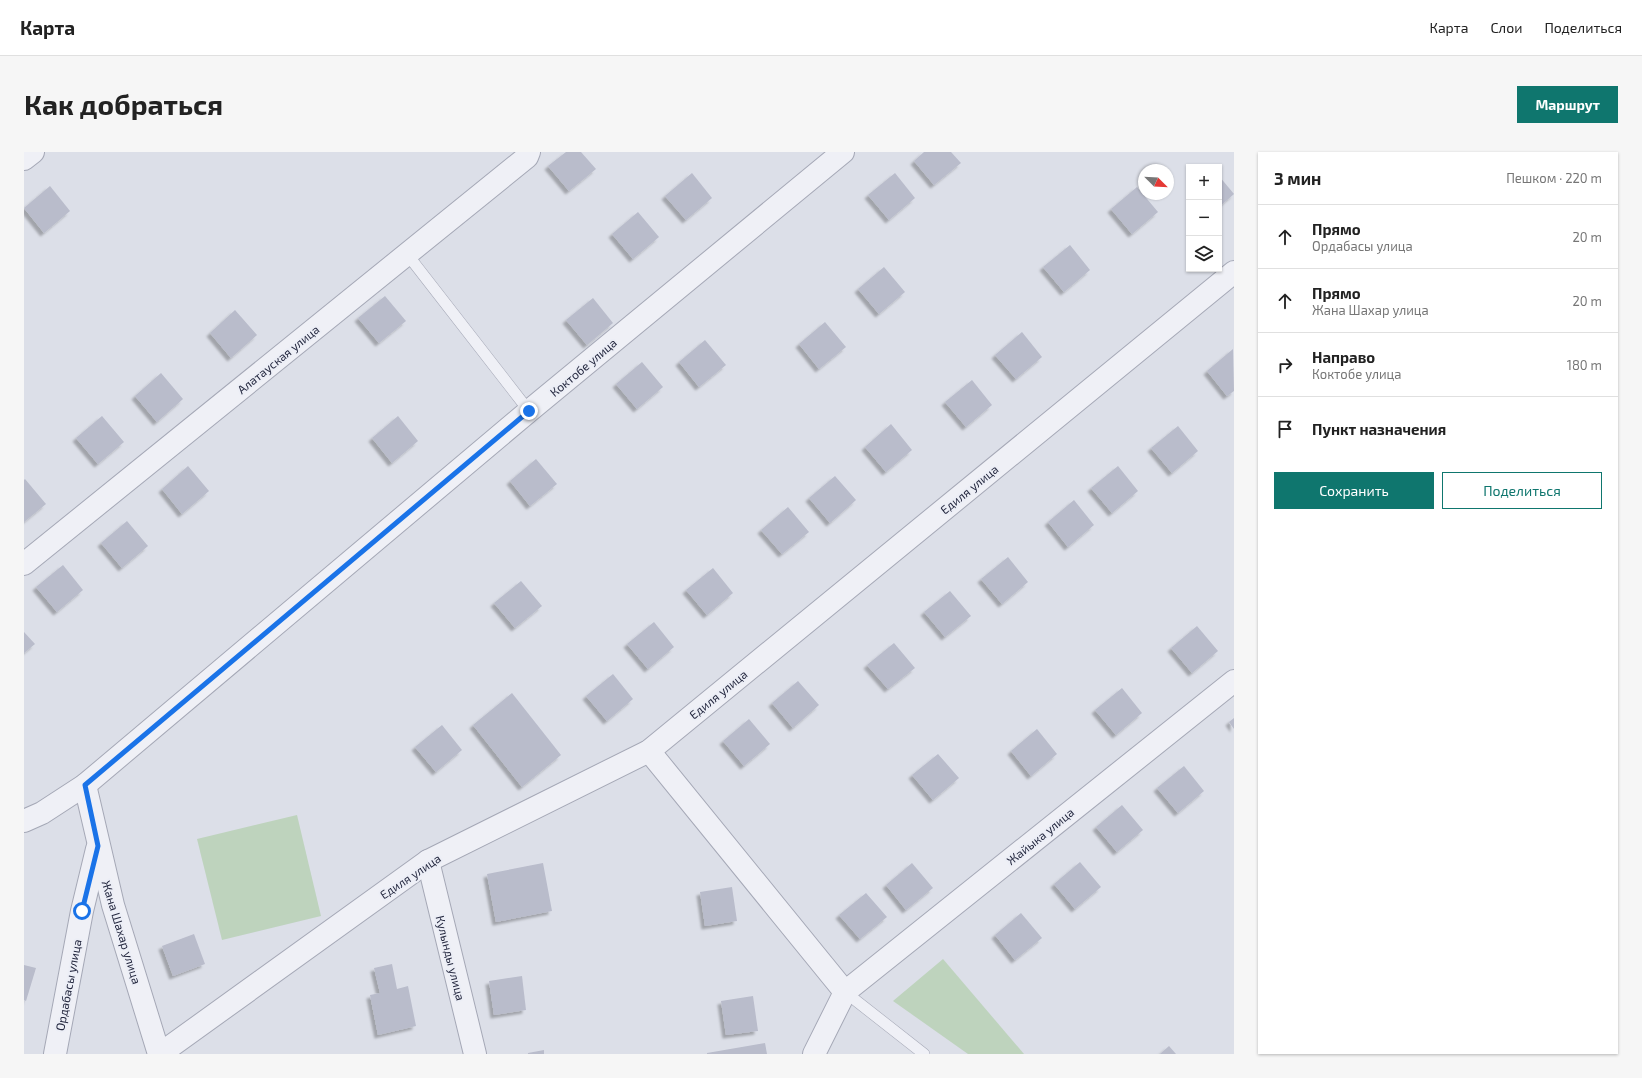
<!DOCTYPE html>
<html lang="ru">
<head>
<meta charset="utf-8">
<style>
	body { margin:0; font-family:"Exo 2",sans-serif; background:#f6f6f6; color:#222 }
	.controls { position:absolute; right:12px; top:12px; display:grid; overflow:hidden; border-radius:0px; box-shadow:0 1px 3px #0004 }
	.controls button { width:36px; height:36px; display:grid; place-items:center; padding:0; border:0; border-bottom:1px solid #e0e0e0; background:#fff; color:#222; font:20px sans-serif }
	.compass { position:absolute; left:1114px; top:12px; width:36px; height:36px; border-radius:50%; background:#fff; box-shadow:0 1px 3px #0004; rotate:114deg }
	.stop { position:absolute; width:12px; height:12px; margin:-9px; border:3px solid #1a73e8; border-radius:50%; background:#fff }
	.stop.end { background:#1a73e8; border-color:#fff; box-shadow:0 1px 4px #0008 }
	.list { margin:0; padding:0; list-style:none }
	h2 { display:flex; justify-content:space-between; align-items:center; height:52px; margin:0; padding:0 16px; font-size:17px }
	h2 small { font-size:13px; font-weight:400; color:#767676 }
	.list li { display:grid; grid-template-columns:26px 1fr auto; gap:12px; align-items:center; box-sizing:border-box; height:64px; padding:0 16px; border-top:1px solid #e0e0e0 }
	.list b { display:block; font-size:15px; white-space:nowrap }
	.list p { margin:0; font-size:13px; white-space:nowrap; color:#767676 }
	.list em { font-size:13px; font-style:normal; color:#767676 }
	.actions { display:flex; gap:8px; padding:12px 16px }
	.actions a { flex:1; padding:9px 0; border:1px solid #0f766e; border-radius:0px; text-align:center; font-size:14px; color:#0f766e }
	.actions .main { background:#0f766e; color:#fff }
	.icon { flex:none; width:22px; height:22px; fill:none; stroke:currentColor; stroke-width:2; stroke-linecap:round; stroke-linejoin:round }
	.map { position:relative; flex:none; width:1210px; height:902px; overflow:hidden; border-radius:0px }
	header { display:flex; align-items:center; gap:24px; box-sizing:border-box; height:56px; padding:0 20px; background:#fff; border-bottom:1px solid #e0e0e0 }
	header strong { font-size:19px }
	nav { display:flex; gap:22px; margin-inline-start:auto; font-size:14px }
	.intro { display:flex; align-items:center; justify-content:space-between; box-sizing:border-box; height:96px; padding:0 24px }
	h1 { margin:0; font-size:28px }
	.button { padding:10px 18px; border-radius:0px; background:#0f766e; color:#fff; font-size:14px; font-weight:700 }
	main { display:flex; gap:24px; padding:0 24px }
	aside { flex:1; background:#fff; border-radius:0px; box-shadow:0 1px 3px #0004 }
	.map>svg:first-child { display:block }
	.green { fill:#bed3bd }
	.building { fill:#b9bccb; filter:url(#shadow) }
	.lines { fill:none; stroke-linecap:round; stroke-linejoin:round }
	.lane-casing { stroke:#a5a8b6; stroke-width:12 }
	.street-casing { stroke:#a5a8b6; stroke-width:24 }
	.lane { stroke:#eff0f6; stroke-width:11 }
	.street { stroke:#eff0f6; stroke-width:22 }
	.route { stroke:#1a73e8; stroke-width:5 }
	.labels { text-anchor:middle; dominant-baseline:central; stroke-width:4; stroke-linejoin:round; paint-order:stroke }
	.street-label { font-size:12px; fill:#252940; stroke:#eceef6 }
</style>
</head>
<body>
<header>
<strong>Карта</strong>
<nav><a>Карта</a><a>Слои</a><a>Поделиться</a></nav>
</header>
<div class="intro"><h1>Как добраться</h1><a class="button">Маршрут</a></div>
<main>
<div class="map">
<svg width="1210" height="902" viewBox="0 0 1210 902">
	<defs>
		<filter id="shadow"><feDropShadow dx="-3.5" dy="3.5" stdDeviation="1" flood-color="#0004"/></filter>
	</defs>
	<rect width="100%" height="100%" fill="#dcdfe8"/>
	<g class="green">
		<polygon points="273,663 297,764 198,788 173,687"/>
		<polygon points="919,807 1000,902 944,902 869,849"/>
	</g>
	<g class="building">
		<polygon points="542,0 557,0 572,17 545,39 524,14"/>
		<polygon points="900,0 927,0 937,11 910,33 890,9"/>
		<polygon points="668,21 688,46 662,68 641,44"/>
		<polygon points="871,21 891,46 865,68 844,43"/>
		<polygon points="1195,24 1210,42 1195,55"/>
		<polygon points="26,34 46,59 20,81 0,56"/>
		<polygon points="1113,35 1134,60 1108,82 1087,57"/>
		<polygon points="614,60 635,85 609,107 588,82"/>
		<polygon points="1046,93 1066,118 1040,140 1019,115"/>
		<polygon points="860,115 881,140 855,162 834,137"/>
		<polygon points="361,144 382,169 355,191 334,166"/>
		<polygon points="569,146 589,171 563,193 542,168"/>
		<polygon points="211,158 233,183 207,206 186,181"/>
		<polygon points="801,170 822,195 795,217 775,192"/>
		<polygon points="998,180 1018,205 992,227 971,203"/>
		<polygon points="681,188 702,213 675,235 655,210"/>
		<polygon points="1209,197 1210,239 1203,244 1183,219"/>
		<polygon points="618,210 639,235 613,257 592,232"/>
		<polygon points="137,221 159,247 133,270 111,244"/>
		<polygon points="948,228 968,253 942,275 921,250"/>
		<polygon points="78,264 100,290 74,312 52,286"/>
		<polygon points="374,264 394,289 368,311 348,286"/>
		<polygon points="867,272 888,298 862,320 841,295"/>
		<polygon points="1154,274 1174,299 1148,321 1127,296"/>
		<polygon points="512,307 533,332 506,354 486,329"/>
		<polygon points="164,314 185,339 158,362 138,337"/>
		<polygon points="1094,314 1114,339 1088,361 1067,336"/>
		<polygon points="811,324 832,348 806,371 785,346"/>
		<polygon points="1,327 22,352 0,370 0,328"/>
		<polygon points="1050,348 1070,373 1044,395 1024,370"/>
		<polygon points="764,355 785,380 758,402 737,378"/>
		<polygon points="103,369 124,394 98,416 77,391"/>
		<polygon points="984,405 1004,430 978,452 957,427"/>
		<polygon points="39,413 59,438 33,460 12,435"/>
		<polygon points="689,416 709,441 683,463 662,438"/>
		<polygon points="497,429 518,454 491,476 470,451"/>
		<polygon points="926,439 947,464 921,485 900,460"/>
		<polygon points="630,470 650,495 624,517 603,492"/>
		<polygon points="1173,474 1194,499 1168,521 1147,496"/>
		<polygon points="0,480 11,492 0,501"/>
		<polygon points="870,491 891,516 864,537 843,513"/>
		<polygon points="589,522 609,547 583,569 562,544"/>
		<polygon points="774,529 795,553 769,576 748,551"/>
		<polygon points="1098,536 1118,561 1092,583 1071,558"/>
		<polygon points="488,541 537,603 498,635 449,573"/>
		<polygon points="1210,566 1210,577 1205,570"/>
		<polygon points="725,567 746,592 720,614 699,589"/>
		<polygon points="418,573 438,598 412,620 391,595"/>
		<polygon points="1013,577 1033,602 1007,624 987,599"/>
		<polygon points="914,602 935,626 909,648 888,623"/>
		<polygon points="1160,614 1180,639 1154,661 1133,636"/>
		<polygon points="1098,653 1119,678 1093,700 1072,675"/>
		<polygon points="1056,710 1077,735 1051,757 1030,732"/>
		<polygon points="519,711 528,759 472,770 463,722"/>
		<polygon points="888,711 909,736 882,758 862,733"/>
		<polygon points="708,735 713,769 681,774 676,740"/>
		<polygon points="842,741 863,765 836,787 815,763"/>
		<polygon points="997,761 1018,786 991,808 971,783"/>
		<polygon points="170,782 181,812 149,824 138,794"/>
		<polygon points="368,812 373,837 384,834 392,874 354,883 346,843 356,841 350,816"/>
		<polygon points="0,813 12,816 2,849 0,848"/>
		<polygon points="498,824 502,858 470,863 465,829"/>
		<polygon points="729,844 734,879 702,883 697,849"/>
		<polygon points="741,891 743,902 683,902 683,901"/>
		<polygon points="1145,894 1152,902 1136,902"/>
		<polygon points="520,898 520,902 504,902 504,901"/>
	</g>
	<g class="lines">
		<g class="lane-casing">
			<g id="lane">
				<polyline points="383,102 505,259"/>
				<polyline points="821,840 900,902"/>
			</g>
		</g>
		<g class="street-casing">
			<g id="street">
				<polyline points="0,7 9,0"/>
				<polyline points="0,412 503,5 505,0"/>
				<polyline points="625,599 821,840"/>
				<polyline points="61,633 89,753 135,902"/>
				<polyline points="0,669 18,661 61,633 505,259 819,0"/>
				<polyline points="404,709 451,902"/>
				<polyline points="31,902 58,759 73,697"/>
				<polyline points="136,902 404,709 625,599 1210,120"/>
				<polyline points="790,902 821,840 1210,529"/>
			</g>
		</g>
		<use href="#lane" class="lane"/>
		<use href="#street" class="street"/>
	</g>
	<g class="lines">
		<polyline class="route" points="58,759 74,694 61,633 505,259"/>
	</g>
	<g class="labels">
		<g class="street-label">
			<text transform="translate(254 207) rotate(-39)">Алатауская улица</text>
			<text transform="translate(559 215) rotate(-40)">Коктобе улица</text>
			<text transform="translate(945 337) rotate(-39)">Едиля улица</text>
			<text transform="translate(694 542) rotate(-39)">Едиля улица</text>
			<text transform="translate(1016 684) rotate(-39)">Жайыка улица</text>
			<text transform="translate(386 724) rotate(-34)">Едиля улица</text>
			<text transform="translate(98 780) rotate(73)">Жана Шахар улица</text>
			<text transform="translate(427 806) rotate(76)">Кулынды улица</text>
			<text transform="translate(44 833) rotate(-79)">Ордабасы улица</text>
		</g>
	</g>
</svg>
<div class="controls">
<button>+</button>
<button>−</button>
<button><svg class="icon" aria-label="layers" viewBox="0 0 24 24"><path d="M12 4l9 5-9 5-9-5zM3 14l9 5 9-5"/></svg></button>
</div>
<svg class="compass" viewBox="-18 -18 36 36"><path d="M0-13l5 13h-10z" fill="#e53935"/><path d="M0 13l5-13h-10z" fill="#767676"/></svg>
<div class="stop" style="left:58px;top:759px"></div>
<div class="stop end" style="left:505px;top:259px"></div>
</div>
<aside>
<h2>3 мин<small>Пешком · 220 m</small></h2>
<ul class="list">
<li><svg class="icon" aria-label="ahead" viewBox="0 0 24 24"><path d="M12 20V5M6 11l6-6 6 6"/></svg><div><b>Прямо</b><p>Ордабасы улица</p></div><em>20 m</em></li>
<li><svg class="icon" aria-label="ahead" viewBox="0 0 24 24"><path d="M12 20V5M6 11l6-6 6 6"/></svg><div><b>Прямо</b><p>Жана Шахар улица</p></div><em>20 m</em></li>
<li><svg class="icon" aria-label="right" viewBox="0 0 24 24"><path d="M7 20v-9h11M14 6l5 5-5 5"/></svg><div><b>Направо</b><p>Коктобе улица</p></div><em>180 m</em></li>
<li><svg class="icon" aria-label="arrive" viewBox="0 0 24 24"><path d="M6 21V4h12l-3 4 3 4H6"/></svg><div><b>Пункт назначения</b></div></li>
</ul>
<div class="actions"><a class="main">Сохранить</a><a>Поделиться</a></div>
</aside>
</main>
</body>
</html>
